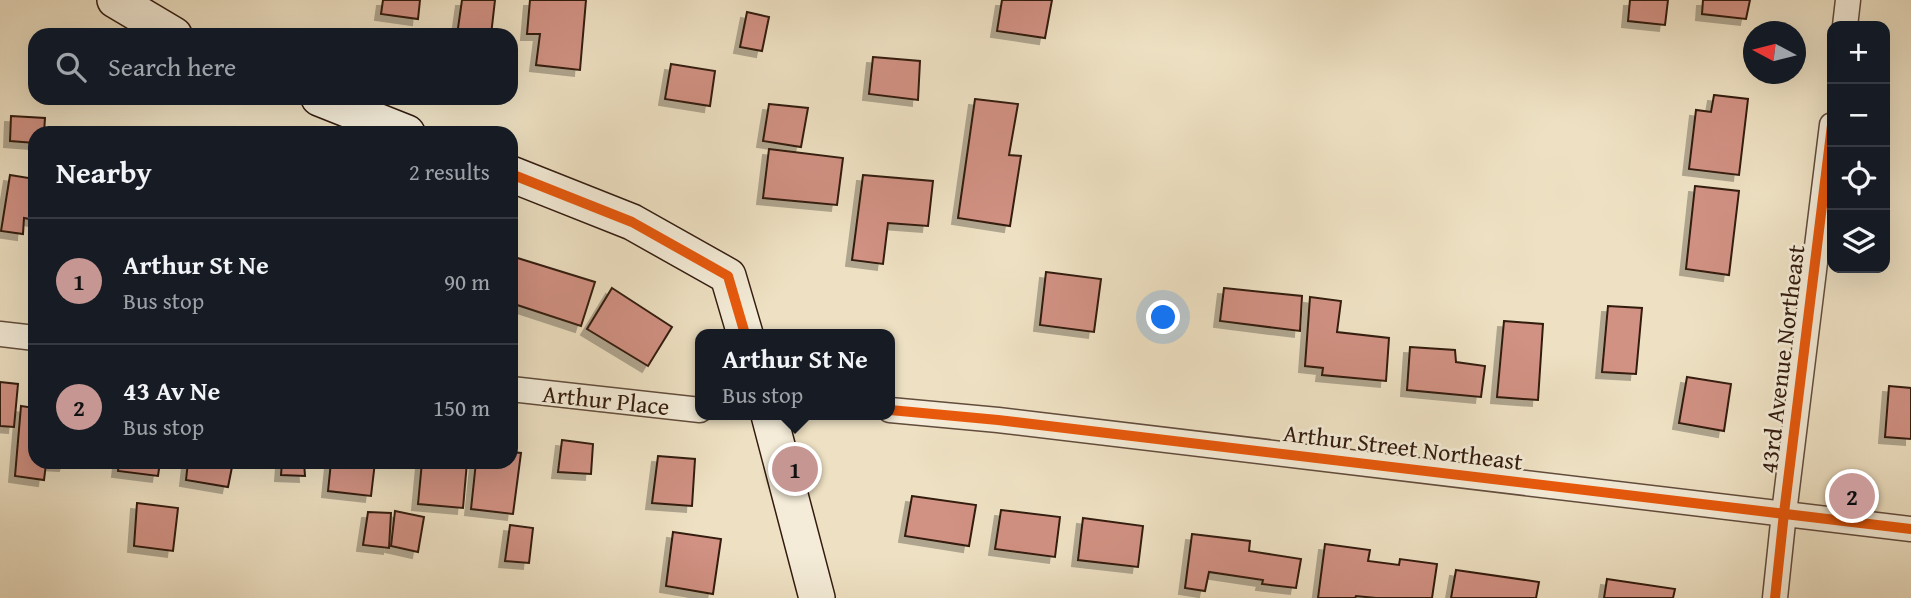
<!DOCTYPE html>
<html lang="en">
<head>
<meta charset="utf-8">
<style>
	body { margin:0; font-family:"Gentium Book Plus",serif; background:#242831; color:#f1f3f6 }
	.controls { position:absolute; right:21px; top:21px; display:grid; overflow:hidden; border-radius:14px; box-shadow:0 7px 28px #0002 }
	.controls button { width:63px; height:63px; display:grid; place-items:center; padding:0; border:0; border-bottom:2px solid #363941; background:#171b24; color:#f1f3f6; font:35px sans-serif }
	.compass { position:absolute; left:1743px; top:21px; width:63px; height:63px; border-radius:50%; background:#171b24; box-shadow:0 7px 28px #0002; rotate:277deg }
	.you { position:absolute; left:1164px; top:318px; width:24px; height:24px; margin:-18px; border:5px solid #fff; border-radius:50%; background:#1a73e8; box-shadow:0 0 0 10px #1a73e833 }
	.badge { display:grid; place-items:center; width:46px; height:46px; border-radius:50%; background:#c59692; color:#111; font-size:23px; font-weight:700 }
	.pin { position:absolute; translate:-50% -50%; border:4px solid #fff; box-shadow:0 2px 7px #0006 }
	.popup { position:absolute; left:695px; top:329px; width:200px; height:91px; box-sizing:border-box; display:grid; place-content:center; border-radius:14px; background:#171b24; filter:drop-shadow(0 2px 5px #0005); font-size:23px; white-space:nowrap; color:#9ea1a6 }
	.popup b { font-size:26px; color:#f1f3f6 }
	.popup::after { content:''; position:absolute; left:50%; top:100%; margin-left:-14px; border:14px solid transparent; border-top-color:#171b24 }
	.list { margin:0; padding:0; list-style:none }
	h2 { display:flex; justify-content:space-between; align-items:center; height:91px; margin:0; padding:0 28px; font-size:30px }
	h2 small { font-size:23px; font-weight:400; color:#9ea1a6 }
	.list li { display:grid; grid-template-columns:46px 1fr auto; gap:21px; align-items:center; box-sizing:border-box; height:126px; padding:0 28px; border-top:2px solid #363941 }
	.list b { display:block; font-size:26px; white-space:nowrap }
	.list p { margin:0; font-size:23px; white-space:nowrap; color:#9ea1a6 }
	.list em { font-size:23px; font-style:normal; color:#9ea1a6 }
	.icon { flex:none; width:38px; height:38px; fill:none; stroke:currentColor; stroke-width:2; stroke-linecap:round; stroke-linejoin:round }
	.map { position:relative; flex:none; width:1911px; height:598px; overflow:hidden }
	.search { position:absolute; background:#171b24; box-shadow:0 7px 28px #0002; left:28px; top:28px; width:490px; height:77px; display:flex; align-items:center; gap:18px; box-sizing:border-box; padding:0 24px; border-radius:21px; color:#9ea1a6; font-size:26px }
	.panel { position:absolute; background:#171b24; box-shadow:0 7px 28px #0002; left:28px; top:126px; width:490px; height:343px; border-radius:21px }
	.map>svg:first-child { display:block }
	.building { fill:#d19183; stroke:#331b0f; stroke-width:2; filter:url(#shadow) }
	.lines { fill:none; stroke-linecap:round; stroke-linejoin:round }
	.street-casing { stroke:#624c3c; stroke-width:27 }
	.secondary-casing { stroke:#331b0f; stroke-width:38 }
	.street { stroke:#f4ecd8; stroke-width:24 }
	.secondary { stroke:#f4ecd8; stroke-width:35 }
	.cycleway-casing { stroke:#f4ecd8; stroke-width:15 }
	.cycleway { stroke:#e8590c; stroke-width:10 }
	.labels { text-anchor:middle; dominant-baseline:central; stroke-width:5; stroke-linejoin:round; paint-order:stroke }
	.street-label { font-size:24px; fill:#331b0f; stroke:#f4ecd8 }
</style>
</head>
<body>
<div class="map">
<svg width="1911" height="598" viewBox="0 0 1911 598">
	<defs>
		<filter id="shadow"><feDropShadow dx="-6" dy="6" stdDeviation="0" flood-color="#0004"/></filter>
	</defs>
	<rect width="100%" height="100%" fill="#eee1c3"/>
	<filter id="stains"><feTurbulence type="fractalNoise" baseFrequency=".00286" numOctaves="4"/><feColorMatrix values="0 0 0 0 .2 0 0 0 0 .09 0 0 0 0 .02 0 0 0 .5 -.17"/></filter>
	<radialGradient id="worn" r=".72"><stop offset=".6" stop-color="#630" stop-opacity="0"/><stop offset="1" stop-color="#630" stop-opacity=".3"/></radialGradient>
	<g class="building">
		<polygon points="383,0 420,0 418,19 381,14"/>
		<polygon points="462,0 495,0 491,35 457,35"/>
		<polygon points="530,0 586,0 580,70 536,65 540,34 527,34"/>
		<polygon points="1002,0 1052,0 1045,38 997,31"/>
		<polygon points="1630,0 1668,0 1665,25 1628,21"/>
		<polygon points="1703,0 1750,0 1746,19 1702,14"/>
		<polygon points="747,12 769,17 762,51 740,47"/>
		<polygon points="873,57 920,61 918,100 869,94"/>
		<polygon points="671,64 715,71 710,106 665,99"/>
		<polygon points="1714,95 1748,99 1739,175 1689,169 1696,110 1711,112"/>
		<polygon points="975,99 1018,104 1009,155 1021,156 1010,226 958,218"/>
		<polygon points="769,104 808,108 801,147 763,141"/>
		<polygon points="11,116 45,118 44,133 35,133 35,143 10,141"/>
		<polygon points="769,149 843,158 837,205 763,198"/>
		<polygon points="10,175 35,179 35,220 24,218 23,234 1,231"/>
		<polygon points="863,175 933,181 928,226 888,223 883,264 852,260"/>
		<polygon points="1695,186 1739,191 1729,275 1686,269"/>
		<polygon points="511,256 595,282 581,326 511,303"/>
		<polygon points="1046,272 1101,279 1094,332 1040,325"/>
		<polygon points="612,288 672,327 648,366 587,329"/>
		<polygon points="1224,288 1302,296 1300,331 1220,321"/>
		<polygon points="1310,297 1341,301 1337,332 1389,338 1386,381 1322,375 1323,368 1305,366"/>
		<polygon points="1608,306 1642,308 1636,374 1602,372"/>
		<polygon points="1504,321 1543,324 1538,400 1497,397"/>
		<polygon points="1410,347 1455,350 1456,362 1485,366 1481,397 1407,390"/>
		<polygon points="1687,377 1731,384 1724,431 1679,423"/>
		<polygon points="0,382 18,384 14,427 0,426"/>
		<polygon points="1889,386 1911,388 1911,439 1885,437"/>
		<polygon points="21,406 35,408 35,462 66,462 65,465 46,464 44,480 15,476"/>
		<polygon points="562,440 593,444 591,474 558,472"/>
		<polygon points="511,452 521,453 513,514 471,509 476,462 511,462"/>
		<polygon points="658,456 695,459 692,506 652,503"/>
		<polygon points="119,462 160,462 158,476 118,471"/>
		<polygon points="188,462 233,462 228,487 186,480"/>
		<polygon points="282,462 304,462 305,476 281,475"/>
		<polygon points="331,462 375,462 371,496 328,491"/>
		<polygon points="422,462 467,462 463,508 418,504"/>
		<polygon points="912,496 976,505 969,546 905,536"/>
		<polygon points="137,503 178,508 173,551 134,546"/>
		<polygon points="1001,510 1060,517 1055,557 995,549"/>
		<polygon points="395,511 424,517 418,552 391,546"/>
		<polygon points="368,512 391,513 389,548 363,545"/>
		<polygon points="1083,518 1143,526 1138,567 1078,560"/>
		<polygon points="510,525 533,528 529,563 505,561"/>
		<polygon points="673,532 721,539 713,594 666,586"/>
		<polygon points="1192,534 1250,541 1249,551 1301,559 1296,588 1262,584 1263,580 1209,572 1205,591 1185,588"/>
		<polygon points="1325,544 1370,550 1368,561 1399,565 1400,559 1437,564 1432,598 1376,598 1356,596 1355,598 1318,598"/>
		<polygon points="1456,570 1539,582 1536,598 1451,598"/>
		<polygon points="1607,579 1675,589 1673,598 1604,598"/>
	</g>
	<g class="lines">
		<g class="street-casing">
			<g id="street">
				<polyline points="1845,26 1848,0"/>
				<polyline points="0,334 35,338"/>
				<polyline points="511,389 700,410"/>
				<polyline points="890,410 998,420 1911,529"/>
				<polyline points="1775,598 1784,513 1832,125"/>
			</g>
		</g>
		<g class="secondary-casing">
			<g id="secondary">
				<polyline points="115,0 174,35"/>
				<polyline points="319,98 407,133"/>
				<polyline points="511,174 632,222 728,276 745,334"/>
				<polyline points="769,415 817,598"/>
			</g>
		</g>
		<use href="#street" class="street"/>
		<use href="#secondary" class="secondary"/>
		<g class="cycleway-casing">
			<g id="cycleway">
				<polyline points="511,174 632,222 728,276 745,334"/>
				<polyline points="890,410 998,420 1911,529"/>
				<polyline points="1775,598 1784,513 1832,125"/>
			</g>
		</g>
		<use href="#cycleway" class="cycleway"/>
	</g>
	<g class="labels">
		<g class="street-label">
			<text transform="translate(1782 359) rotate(-83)">43rd Avenue Northeast</text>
			<text transform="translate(606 400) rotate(6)">Arthur Place</text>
			<text transform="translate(1403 447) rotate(7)">Arthur Street Northeast</text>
		</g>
	</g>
	<rect width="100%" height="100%" filter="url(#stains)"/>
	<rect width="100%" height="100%" fill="url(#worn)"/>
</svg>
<div class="controls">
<button>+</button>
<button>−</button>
<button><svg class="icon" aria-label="locate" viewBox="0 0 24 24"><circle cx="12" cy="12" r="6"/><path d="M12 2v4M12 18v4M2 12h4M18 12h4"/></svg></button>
<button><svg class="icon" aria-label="layers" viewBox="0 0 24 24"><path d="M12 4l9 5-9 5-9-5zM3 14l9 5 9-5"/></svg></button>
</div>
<svg class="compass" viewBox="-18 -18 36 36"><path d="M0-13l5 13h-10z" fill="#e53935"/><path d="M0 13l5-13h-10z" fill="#9ea1a6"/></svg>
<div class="you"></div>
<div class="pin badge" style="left:795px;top:469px">1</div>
<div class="popup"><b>Arthur St Ne</b>Bus stop</div>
<div class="pin badge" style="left:1852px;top:496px">2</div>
<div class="search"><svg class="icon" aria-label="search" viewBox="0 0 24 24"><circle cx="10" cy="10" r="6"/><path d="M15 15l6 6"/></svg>Search here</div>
<section class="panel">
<h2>Nearby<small>2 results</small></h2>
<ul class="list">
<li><span class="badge">1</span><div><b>Arthur St Ne</b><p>Bus stop</p></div><em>90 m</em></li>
<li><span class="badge">2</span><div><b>43 Av Ne</b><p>Bus stop</p></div><em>150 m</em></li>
</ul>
</section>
</div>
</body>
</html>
